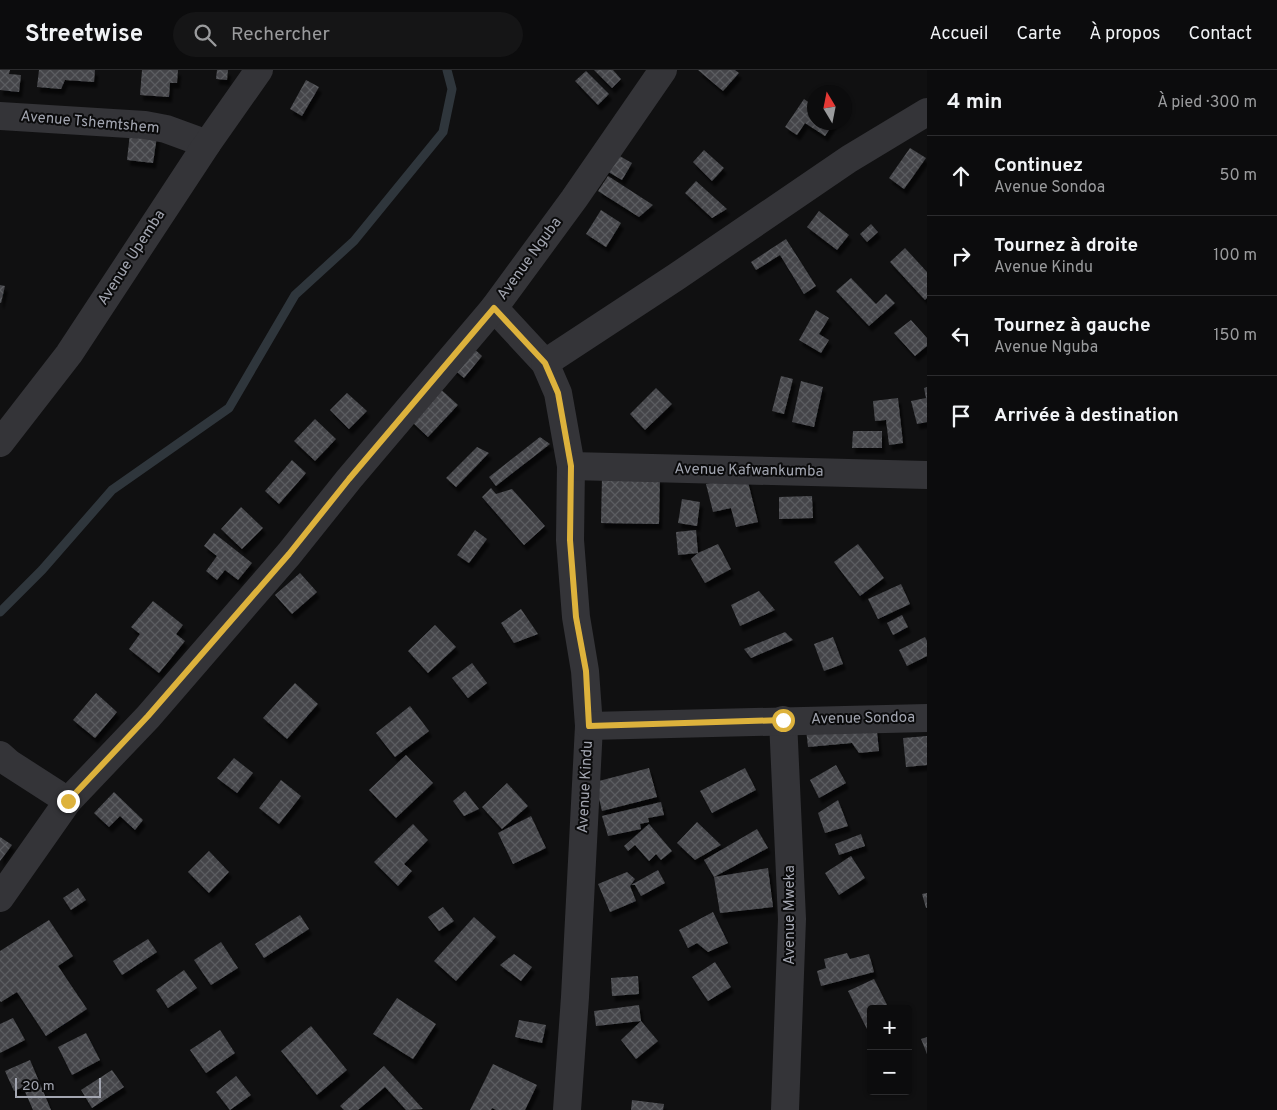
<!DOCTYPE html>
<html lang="fr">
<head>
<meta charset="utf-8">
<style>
	body { margin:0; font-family:Overpass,sans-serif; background:#151516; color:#f1f3f6 }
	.controls { position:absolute; right:15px; bottom:15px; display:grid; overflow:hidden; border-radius:5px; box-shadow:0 1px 4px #0004 }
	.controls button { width:45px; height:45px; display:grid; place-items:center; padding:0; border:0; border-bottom:1px solid #2c2c2e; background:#0c0c0d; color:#f1f3f6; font:25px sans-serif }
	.compass { position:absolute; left:807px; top:15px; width:45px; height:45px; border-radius:50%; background:#0c0c0d; box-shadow:0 1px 4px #0004; rotate:350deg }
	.scale { position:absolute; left:15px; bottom:12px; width:86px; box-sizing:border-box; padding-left:5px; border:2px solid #a3a6b1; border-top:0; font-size:14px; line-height:18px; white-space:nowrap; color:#a3a6b1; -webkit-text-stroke:4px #0b0b0c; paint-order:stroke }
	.stop { position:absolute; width:15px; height:15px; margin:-11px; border:4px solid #ddb23c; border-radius:50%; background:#fff }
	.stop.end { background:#ddb23c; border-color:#fff; box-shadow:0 1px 5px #0008 }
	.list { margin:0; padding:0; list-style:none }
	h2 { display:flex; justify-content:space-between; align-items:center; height:65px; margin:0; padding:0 20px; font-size:21px }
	h2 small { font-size:16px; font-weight:400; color:#9a9b9d }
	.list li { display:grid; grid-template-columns:32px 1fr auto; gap:15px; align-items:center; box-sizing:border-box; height:80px; padding:0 20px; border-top:1px solid #2c2c2e }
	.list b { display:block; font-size:19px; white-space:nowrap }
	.list p { margin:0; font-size:16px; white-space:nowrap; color:#9a9b9d }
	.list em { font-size:16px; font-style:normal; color:#9a9b9d }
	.icon { flex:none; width:28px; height:28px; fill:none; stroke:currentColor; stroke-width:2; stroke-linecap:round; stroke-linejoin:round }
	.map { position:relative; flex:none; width:927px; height:1040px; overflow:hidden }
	header { display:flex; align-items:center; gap:30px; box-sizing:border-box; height:70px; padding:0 25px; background:#0c0c0d; border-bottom:1px solid #2c2c2e }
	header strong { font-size:24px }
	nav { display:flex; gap:28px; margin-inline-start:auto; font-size:18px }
	.search { width:350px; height:45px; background:#151516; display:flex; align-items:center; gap:12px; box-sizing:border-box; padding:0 18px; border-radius:28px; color:#9a9b9d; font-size:19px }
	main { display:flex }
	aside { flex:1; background:#0c0c0d }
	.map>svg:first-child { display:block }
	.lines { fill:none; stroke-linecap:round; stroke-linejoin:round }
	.stream { stroke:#2f363c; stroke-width:9 }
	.building { fill:url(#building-cross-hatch); filter:url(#shadow) }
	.minor { stroke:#343438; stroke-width:28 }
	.route { stroke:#ddb23c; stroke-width:6 }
	.labels { text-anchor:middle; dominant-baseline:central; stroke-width:4; stroke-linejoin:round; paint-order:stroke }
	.street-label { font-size:15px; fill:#a3a6b1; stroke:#0b0b0c }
</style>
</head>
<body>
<header>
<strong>Streetwise</strong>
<div class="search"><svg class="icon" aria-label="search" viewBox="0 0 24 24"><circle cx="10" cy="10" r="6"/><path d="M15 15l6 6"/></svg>Rechercher</div>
<nav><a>Accueil</a><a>Carte</a><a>À propos</a><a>Contact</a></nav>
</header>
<main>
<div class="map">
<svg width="927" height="1040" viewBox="0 0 927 1040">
	<defs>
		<pattern id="building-cross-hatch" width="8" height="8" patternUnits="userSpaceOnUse" patternTransform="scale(1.25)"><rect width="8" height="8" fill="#444549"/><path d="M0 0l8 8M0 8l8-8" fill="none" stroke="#5c5d61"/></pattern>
		<filter id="shadow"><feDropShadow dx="3" dy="5.5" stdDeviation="1" flood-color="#0009"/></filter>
	</defs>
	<rect width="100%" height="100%" fill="#101011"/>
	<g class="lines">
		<polyline class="stream" points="0,542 42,500 112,420 229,338 295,225 354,171 443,62 452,19 447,0"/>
	</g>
	<g class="building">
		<polygon points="0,0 10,0 9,4 21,5 19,22 0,20"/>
		<polygon points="39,0 95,0 94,12 65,10 61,19 37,17"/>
		<polygon points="142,0 178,0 177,13 170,13 169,27 140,25"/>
		<polygon points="217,0 228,0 227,10 216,9"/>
		<polygon points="594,0 613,0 621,9 612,18"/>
		<polygon points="698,0 735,0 739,3 723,21"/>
		<polygon points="586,1 609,24 598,35 575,11"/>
		<polygon points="306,10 319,17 302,46 290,39"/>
		<polygon points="804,29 814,36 814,52 834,52 825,66 805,53 797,65 785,57"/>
		<polygon points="130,63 157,66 153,93 127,90"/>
		<polygon points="910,78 926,88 904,119 889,108"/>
		<polygon points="609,80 632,93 622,110 600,97"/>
		<polygon points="704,80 724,98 712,111 693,92"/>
		<polygon points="608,106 653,135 639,147 598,121"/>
		<polygon points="696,111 727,139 712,148 685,123"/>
		<polygon points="601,140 621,153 606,177 586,164"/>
		<polygon points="819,141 849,165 837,180 807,157"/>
		<polygon points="871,154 878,162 867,172 860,164"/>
		<polygon points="786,169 816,216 804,224 780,185 756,200 751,192"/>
		<polygon points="905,178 927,202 927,228 925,230 890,192"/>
		<polygon points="851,208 876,234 886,224 895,233 869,256 836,221"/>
		<polygon points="0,215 5,216 1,233 0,233"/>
		<polygon points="816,240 829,248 819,264 829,270 821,283 799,270"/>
		<polygon points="911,250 927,268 927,276 915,286 894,263"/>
		<polygon points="470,275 482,286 464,308 451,297"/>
		<polygon points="781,306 793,309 784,344 772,341"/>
		<polygon points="801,311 823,317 814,357 792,352"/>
		<polygon points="436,315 458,335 428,367 406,346"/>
		<polygon points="927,317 927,352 917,354 911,331 926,328 924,318"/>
		<polygon points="656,318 672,334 645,360 630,344"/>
		<polygon points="347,323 367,341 349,359 330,340"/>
		<polygon points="898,328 903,373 889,375 886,350 875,351 873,331"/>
		<polygon points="315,349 336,369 315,391 294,371"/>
		<polygon points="853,361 882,361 882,378 852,378"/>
		<polygon points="540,367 550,374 496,416 489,407"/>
		<polygon points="477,377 489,383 456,417 446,408"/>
		<polygon points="292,390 306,403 279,434 265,421"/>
		<polygon points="746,404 758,452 736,457 731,438 713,442 706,414"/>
		<polygon points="602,406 660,408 659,454 601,453"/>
		<polygon points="491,418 496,424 512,419 545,456 524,475 482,427"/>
		<polygon points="812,426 813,448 779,449 779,427"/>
		<polygon points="682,429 700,432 697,456 678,453"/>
		<polygon points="241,437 263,458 242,479 221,459"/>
		<polygon points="475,460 487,469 469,493 457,485"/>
		<polygon points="696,460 698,483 718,474 731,499 705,513 691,489 698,483 678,485 676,462"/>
		<polygon points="214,463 252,493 238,510 225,500 217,510 206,501 217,486 204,476"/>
		<polygon points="858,474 884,508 860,526 834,492"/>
		<polygon points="300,503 317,522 292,544 275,525"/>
		<polygon points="901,514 910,534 878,549 868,529"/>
		<polygon points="759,521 775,540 740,556 731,535"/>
		<polygon points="153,531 183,555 176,564 185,571 159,603 129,579 140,564 131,557"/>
		<polygon points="521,539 538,564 514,573 501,553"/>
		<polygon points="902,545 908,557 893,565 887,553"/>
		<polygon points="435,555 456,577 428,603 408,581"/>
		<polygon points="785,562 793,570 751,588 744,579"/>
		<polygon points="833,567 843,594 824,601 814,574"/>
		<polygon points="925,567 927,571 927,586 907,596 899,580"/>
		<polygon points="472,593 487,613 468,628 452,608"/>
		<polygon points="295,613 318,634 287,669 263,648"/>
		<polygon points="96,623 117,642 95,668 73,650"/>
		<polygon points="410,636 429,661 395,687 376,663"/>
		<polygon points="876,652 879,681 859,683 852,673 808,677 806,659"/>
		<polygon points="927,666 927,695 906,697 903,668"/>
		<polygon points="406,685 433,713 396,748 369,720"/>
		<polygon points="234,688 253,703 237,723 217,708"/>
		<polygon points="836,695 846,713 819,728 810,710"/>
		<polygon points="649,698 657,727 602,741 595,712"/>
		<polygon points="745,698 756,720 712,743 700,721"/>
		<polygon points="281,710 301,726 279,754 259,738"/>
		<polygon points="507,713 528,736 502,759 482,737"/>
		<polygon points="465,721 479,739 464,746 453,731"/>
		<polygon points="114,722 143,750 135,760 120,746 109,757 94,743"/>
		<polygon points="838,730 848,756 825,763 818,743"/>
		<polygon points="661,732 664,745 648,748 649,752 640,754 641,759 608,766 602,746"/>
		<polygon points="531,746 546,778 513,794 498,763"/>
		<polygon points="697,752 721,775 695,790 677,773"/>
		<polygon points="413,754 428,770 404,794 412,801 398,816 374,792"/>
		<polygon points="649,754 672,781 661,790 656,784 649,791 635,775 628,781 624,776"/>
		<polygon points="757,759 768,778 714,807 704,790"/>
		<polygon points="861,764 865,776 839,785 835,774"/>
		<polygon points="0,767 12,775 0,791"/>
		<polygon points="209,781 229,802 209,823 188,802"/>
		<polygon points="851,786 865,808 839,825 825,803"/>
		<polygon points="768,798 773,837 720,843 714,807"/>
		<polygon points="658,800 665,813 641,826 635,815 631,815"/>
		<polygon points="627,802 635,809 630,816 636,831 610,842 598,814"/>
		<polygon points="78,818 86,830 71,840 63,828"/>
		<polygon points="927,823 927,838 926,838 922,824"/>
		<polygon points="443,837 454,851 439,861 428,847"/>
		<polygon points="713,842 728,873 708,882 697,873 688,878 679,860"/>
		<polygon points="300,845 309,859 264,888 255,874"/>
		<polygon points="474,847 496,867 456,911 434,891"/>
		<polygon points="49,850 73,886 58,896 87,939 46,966 17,922 1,932 0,931 0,881"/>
		<polygon points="148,869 157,882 122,905 113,891"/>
		<polygon points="221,872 238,898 211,915 194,890"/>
		<polygon points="847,883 850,889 869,884 874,902 821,916 817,901 826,898 824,889"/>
		<polygon points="514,884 532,897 521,911 500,895"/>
		<polygon points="715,892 731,917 708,931 692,907"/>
		<polygon points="184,900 197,918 168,938 156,920"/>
		<polygon points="638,906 639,924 612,926 611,908"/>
		<polygon points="874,909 889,939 871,939 871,956 867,959 848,921"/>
		<polygon points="397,928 436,954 413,989 373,964"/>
		<polygon points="639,935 641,951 596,956 594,941"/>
		<polygon points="13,948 25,970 0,983 0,954"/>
		<polygon points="519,950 546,955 542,973 515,967"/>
		<polygon points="641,951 658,971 636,989 621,970"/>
		<polygon points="311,956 347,1000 317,1025 281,981"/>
		<polygon points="220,960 235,983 206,1003 190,980"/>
		<polygon points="86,963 100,990 72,1005 58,977"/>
		<polygon points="927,967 927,984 921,969"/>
		<polygon points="30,990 51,1040 33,1040 23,1017 14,1021 5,1001"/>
		<polygon points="493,994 537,1015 525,1040 496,1040 492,1038 491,1040 470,1040"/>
		<polygon points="384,996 423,1039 406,1040 385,1017 358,1040 344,1040 340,1036"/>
		<polygon points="112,1000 124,1017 92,1038 81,1020"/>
		<polygon points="236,1006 251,1025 230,1040 216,1022"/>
		<polygon points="632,1030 664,1034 663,1040 631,1040"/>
	</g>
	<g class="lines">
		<g class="minor">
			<polyline points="0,46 145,55 166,59 207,74"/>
			<polyline points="494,238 545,293 558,323 571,396 570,470 576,547 585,601 589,656 575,927 567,1040"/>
			<polyline points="545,293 676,207 849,89 927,42"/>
			<polyline points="0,373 69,284 207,74 259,0"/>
			<polyline points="571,396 927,405"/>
			<polyline points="783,650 792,849 785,1040"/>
			<polyline points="589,656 927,648"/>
			<polyline points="0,685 9,693 68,731"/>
			<polyline points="0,828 68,731 148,647 289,484 349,409 494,238 574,129 663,0"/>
		</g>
	</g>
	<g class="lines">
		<polyline class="route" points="68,731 148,646 289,484 349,409 494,238 545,293 558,323 571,396 570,470 576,547 586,601 589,656 783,650"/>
	</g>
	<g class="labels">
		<g class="street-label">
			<text transform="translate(90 53) rotate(5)">Avenue Tshemtshem</text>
			<text transform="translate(132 188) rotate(-57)">Avenue Upemba</text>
			<text transform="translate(530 189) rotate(-54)">Avenue Nguba</text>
			<text transform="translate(749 401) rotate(1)">Avenue Kafwankumba</text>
			<text transform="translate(863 649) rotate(-1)">Avenue Sondoa</text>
			<text transform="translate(586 717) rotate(-87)">Avenue Kindu</text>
			<text transform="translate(790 845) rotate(-90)">Avenue Mweka</text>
		</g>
	</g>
</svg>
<div class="controls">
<button>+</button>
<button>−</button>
</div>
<svg class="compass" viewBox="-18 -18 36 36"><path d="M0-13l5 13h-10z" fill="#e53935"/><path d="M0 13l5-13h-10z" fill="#9a9b9d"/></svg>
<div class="scale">20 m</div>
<div class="stop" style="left:783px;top:650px"></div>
<div class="stop end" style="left:68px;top:731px"></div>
</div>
<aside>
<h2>4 min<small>À pied · 300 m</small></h2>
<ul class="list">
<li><svg class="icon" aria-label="ahead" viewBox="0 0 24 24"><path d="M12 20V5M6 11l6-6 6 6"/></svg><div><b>Continuez</b><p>Avenue Sondoa</p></div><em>50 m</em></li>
<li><svg class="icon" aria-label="right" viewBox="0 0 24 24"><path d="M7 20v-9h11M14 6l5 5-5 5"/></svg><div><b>Tournez à droite</b><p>Avenue Kindu</p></div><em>100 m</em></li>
<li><svg class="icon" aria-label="left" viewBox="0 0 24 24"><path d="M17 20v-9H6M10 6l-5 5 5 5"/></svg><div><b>Tournez à gauche</b><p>Avenue Nguba</p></div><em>150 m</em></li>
<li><svg class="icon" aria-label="arrive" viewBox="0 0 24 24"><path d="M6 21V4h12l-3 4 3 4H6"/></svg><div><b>Arrivée à destination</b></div></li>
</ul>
</aside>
</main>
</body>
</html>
